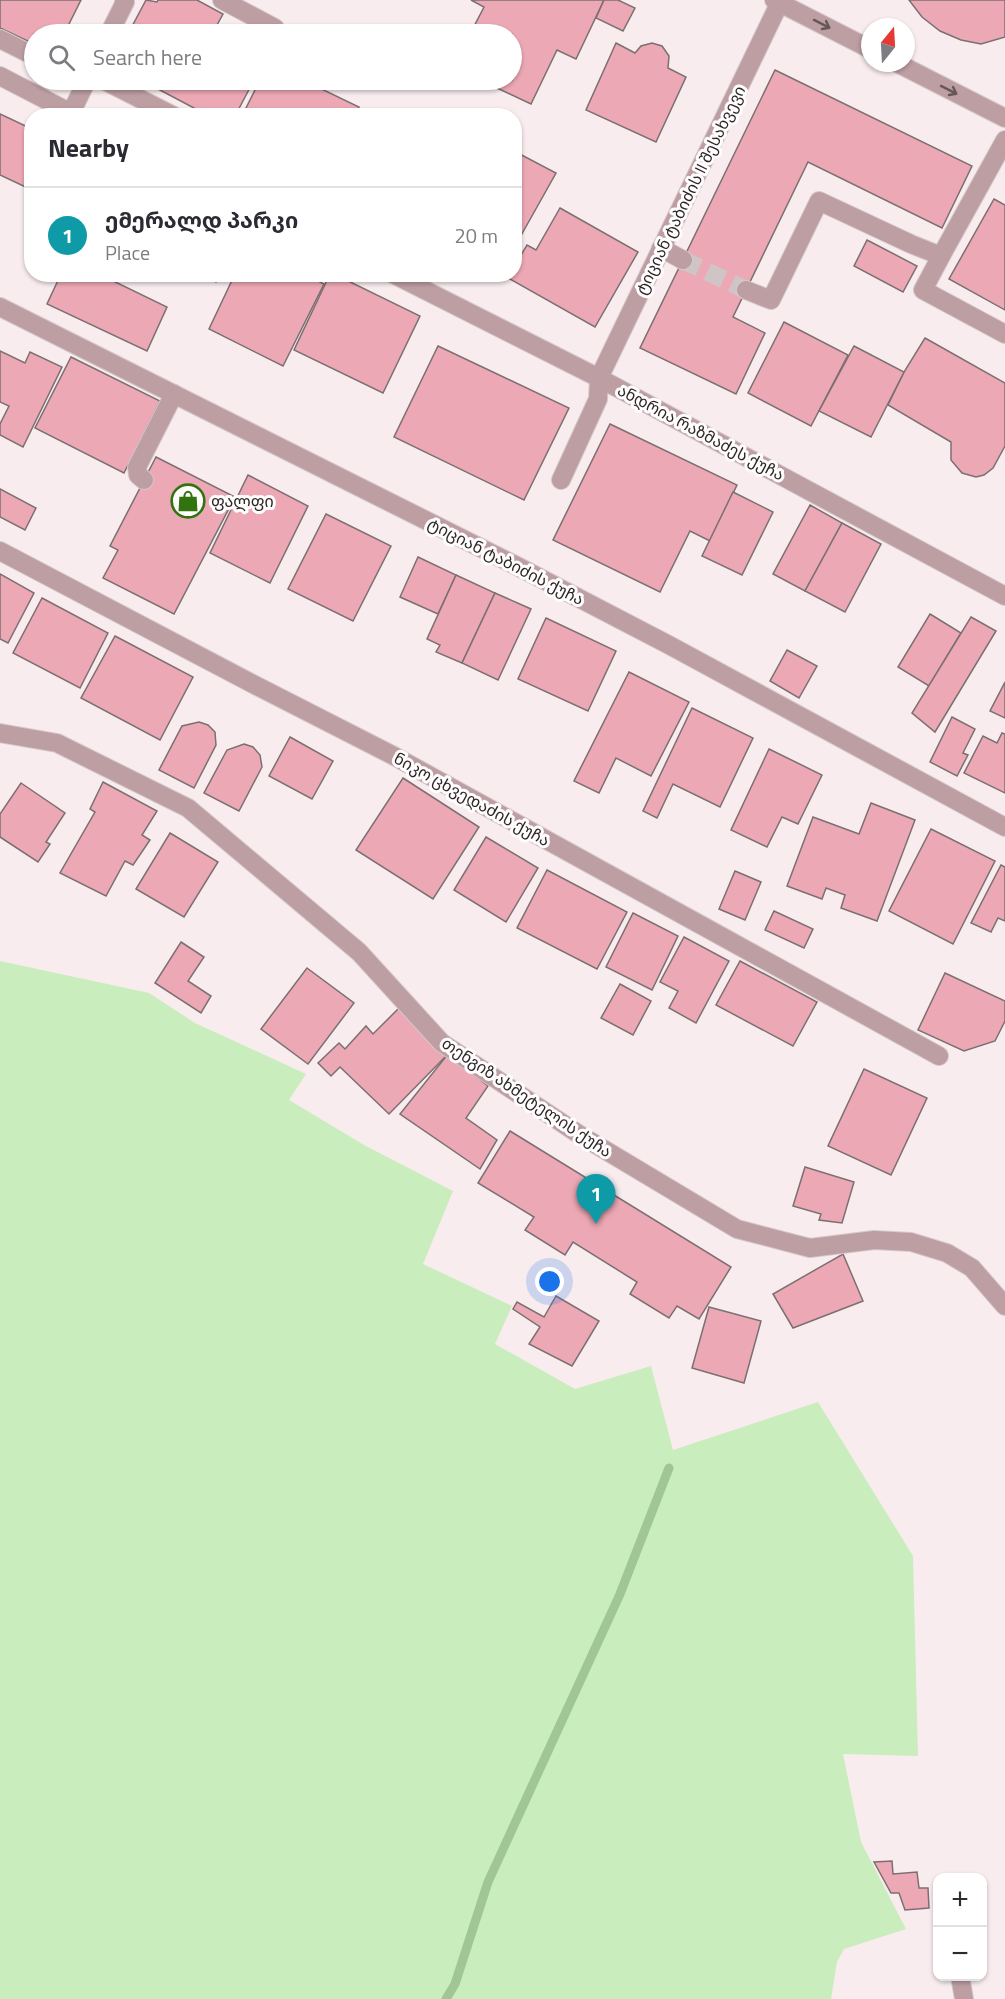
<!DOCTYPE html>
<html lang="en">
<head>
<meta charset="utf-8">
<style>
	body { margin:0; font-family:"Titillium Web","Noto Sans Georgian",sans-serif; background:#f7f7f7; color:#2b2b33 }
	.controls { position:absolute; right:18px; bottom:18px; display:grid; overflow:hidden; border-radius:12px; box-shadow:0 2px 4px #0004 }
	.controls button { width:54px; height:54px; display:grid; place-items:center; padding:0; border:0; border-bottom:2px solid #e1e1e2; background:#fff; color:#2b2b33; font:30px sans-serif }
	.compass { position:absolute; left:861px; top:18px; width:54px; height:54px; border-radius:50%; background:#fff; box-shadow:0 2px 4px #0004; rotate:18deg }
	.you { position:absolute; left:550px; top:1282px; width:21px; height:21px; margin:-15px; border:4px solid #fff; border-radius:50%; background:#1a73e8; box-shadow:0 0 0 9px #1a73e833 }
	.badge { display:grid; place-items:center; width:39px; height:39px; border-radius:50%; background:#31730f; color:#fff; font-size:20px; font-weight:700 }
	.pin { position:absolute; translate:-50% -50px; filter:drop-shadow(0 2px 3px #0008) }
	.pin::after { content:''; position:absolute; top:32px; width:21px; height:18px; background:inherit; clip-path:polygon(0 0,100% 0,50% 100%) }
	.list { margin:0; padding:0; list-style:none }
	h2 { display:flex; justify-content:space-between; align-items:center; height:78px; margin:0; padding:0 24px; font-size:26px }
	h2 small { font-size:20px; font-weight:400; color:#7c7c81 }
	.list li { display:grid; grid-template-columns:39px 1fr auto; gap:18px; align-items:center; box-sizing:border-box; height:96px; padding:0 24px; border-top:2px solid #e1e1e2 }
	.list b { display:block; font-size:22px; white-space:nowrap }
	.list p { margin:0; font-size:20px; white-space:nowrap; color:#7c7c81 }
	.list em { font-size:20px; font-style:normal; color:#7c7c81 }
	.icon { flex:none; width:33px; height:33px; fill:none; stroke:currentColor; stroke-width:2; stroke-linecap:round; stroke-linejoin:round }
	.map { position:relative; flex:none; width:1005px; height:1999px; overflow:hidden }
	.search { position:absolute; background:#fff; box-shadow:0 2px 4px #0004; left:24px; top:24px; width:498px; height:66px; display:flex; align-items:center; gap:15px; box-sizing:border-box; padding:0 21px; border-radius:33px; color:#7c7c81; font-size:22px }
	.panel { position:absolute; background:#fff; box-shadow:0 2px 4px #0004; left:24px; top:108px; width:498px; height:174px; border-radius:24px }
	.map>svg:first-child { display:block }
	.green { fill:#c9edbd }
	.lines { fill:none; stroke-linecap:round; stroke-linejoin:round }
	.stream { stroke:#a0c793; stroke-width:9 }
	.building { fill:#eda8b5; stroke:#7b7071; stroke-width:1.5 }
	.minor-tunnel { stroke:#d0c5c6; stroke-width:18; stroke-dasharray:18 9; stroke-linecap:butt }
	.minor-casing { stroke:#d4c9ca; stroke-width:20 }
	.minor { stroke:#bd9ea3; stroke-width:18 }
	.oneway { stroke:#665759 }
	.labels { text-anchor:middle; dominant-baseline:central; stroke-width:6; stroke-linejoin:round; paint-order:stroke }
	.street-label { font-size:16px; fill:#2c2727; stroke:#fffcfd }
	.poi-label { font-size:16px; fill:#2c2727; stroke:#fffcfd; text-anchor:start }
</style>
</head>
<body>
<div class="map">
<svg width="1005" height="1999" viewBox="0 0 1005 1999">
	<rect width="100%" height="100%" fill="#f9ecee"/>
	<polygon class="green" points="0,961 149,993 195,1023 306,1074 289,1100 364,1145 453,1191 423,1264 512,1306 495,1344 575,1389 651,1366 673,1450 818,1402 913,1556 918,1756 843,1754 861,1842 906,1929 844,1949 837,1962 831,1999 0,1999"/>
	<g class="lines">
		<polyline class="stream" points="446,1999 455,1984 488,1882 620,1594 669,1468"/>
	</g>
	<g class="building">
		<polygon points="0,0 81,0 64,34 34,34 34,44 0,28"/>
		<polygon points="146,0 157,2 158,0 197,0 223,14 212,34 128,34"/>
		<polygon points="471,0 604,0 576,59 557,50 531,104 480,80 512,80 512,34 470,34 484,7"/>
		<polygon points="604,0 618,0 635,8 623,31 596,18"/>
		<polygon points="909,0 1005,0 1005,37 981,44 961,40 940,31 922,17"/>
		<polygon points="616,43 635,53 641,46 652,43 662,46 669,56 668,68 686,77 656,142 586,110"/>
		<polygon points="775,70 972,166 942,228 808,162 733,317 765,333 736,394 640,348"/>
		<polygon points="141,80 254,80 235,116 209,116"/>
		<polygon points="260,80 303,80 359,107 354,116 242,116"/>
		<polygon points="0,114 32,129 32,190 0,175"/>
		<polygon points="514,151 556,173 514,248"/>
		<polygon points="994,199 1005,205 1005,310 949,279"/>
		<polygon points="560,208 638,252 595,327 508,278 510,274 514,274 514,267 527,245 536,250"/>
		<polygon points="867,240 917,266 903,292 854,266"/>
		<polygon points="61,274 99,274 167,307 147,351 47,304"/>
		<polygon points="200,274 220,274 216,282"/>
		<polygon points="235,274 305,274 324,284 283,366 209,329"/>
		<polygon points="330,274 334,274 420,316 383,393 294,350"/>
		<polygon points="784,322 848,355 811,426 748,393"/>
		<polygon points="925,338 1005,383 1005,446 993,468 984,475 976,477 962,473 951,460 951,442 888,405 904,372"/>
		<polygon points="438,346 569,408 524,500 394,437"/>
		<polygon points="854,346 904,372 871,437 819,411"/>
		<polygon points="0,351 25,363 30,352 62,367 23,447 0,435 0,424 9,406 0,402"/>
		<polygon points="71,357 160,401 124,473 35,428"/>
		<polygon points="610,424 737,485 710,541 690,531 660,592 553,540"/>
		<polygon points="156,457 235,497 174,614 103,578 118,550 110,546"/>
		<polygon points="248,475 308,506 270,583 210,553"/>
		<polygon points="0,489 36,508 25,530 0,517"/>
		<polygon points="733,492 773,512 742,575 702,556"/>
		<polygon points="810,505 842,523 805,591 773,574"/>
		<polygon points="326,514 391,546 353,621 288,589"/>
		<polygon points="842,523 881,544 845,612 805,591"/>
		<polygon points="418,557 456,575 438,614 400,597"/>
		<polygon points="0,574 34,593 8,643 0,639"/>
		<polygon points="456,575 495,593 462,663 436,652 440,645 427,639"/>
		<polygon points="495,593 531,609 498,680 462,663"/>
		<polygon points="42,598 108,633 80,688 13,653"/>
		<polygon points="930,614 961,633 929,686 898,667"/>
		<polygon points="971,617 996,631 935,732 912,713"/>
		<polygon points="546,618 616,651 588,711 518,679"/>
		<polygon points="115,636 193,677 160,740 81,698"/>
		<polygon points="787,650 817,666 799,698 770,681"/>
		<polygon points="629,672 689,702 651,776 616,758 599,793 574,781"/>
		<polygon points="1005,682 1005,718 990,711"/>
		<polygon points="692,708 753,738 720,807 673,784 657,818 643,811"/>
		<polygon points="952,717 975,729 963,753 968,755 957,776 930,762"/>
		<polygon points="199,722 208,725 215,732 216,745 194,788 159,770 182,726"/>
		<polygon points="1002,733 1005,734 1005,793 964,773 983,736 997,743"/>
		<polygon points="290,737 333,761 312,799 269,776"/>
		<polygon points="244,744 253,747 260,755 262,767 239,811 204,793 227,750"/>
		<polygon points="769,749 822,775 798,824 782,817 767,847 731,830"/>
		<polygon points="403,778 479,827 433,899 356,850"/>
		<polygon points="103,782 157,811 142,835 150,840 133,865 125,861 106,896 60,873 95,812 90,809"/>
		<polygon points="21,783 65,813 46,842 50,844 38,862 0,837 0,814"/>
		<polygon points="871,803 915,820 877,921 841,908 845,895 826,888 822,899 787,886 813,817 859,834"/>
		<polygon points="931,829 995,861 953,944 889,911"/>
		<polygon points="170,833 218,862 184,917 136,889"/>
		<polygon points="486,837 538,868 506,922 454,890"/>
		<polygon points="1001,865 1005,867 1005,921 998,918 991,932 971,923"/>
		<polygon points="547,870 627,912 597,969 517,928"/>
		<polygon points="735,871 761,882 745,920 719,909"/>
		<polygon points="774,911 813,929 804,948 765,930"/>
		<polygon points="633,913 678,936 652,990 606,967"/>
		<polygon points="684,937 729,961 696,1023 669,1008 678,991 660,982"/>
		<polygon points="181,942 204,957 188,981 211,996 201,1013 155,983"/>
		<polygon points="740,961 817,1002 793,1046 716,1005"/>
		<polygon points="307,968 354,1003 308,1064 261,1029"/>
		<polygon points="945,973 1005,1001 1005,1021 995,1041 964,1051 918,1030"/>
		<polygon points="620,984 651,1001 633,1035 601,1018"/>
		<polygon points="400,1007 448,1054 389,1114 340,1067 331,1076 318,1063 339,1043 345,1049 366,1026 373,1034"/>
		<polygon points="448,1054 488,1086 466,1118 497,1140 480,1169 400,1114"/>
		<polygon points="864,1069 927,1098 891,1175 828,1146"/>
		<polygon points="510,1131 731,1267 699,1319 677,1306 669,1318 630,1294 637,1282 573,1242 565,1255 525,1230 534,1217 478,1183"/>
		<polygon points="805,1167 854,1182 842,1223 819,1220 821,1214 793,1206"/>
		<polygon points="843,1254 863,1301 793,1328 773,1294"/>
		<polygon points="556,1296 599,1321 572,1366 529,1344 540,1327 513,1309 517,1302 544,1317"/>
		<polygon points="709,1307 761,1321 744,1383 692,1368"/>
		<polygon points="892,1861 893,1874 917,1872 919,1888 928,1888 929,1908 905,1910 899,1893 891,1893 874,1862"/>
	</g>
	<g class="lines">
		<polyline class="minor-tunnel" points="683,260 746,290"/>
		<g class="minor-casing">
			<g id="minor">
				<polyline points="222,0 275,28"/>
				<polyline points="774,0 870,49"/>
				<polyline points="109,34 125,2 124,0"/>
				<polyline points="0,39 34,56"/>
				<polyline points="897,63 1005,118"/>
				<polyline points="0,76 77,116"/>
				<polyline points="103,80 174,116"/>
				<polyline points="71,113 87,80"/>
				<polyline points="661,248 683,260"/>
				<polyline points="941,256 1005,140"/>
				<polyline points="393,274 599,378 1005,596"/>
				<polyline points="746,290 771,300 819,201 911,244 941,256 923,290 1005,334"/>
				<polyline points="0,307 519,567 669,645 1005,827"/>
				<polyline points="144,480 138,475 137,467 174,394"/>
				<polyline points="561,480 598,399 599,378 780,2"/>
				<polyline points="0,551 253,684 394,756 939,1056"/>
				<polyline points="0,733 57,743 188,808 359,952 442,1043 580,1135 737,1229 810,1248 874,1240 911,1242 947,1253 972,1268 1005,1306"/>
				<polyline points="960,1976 964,1999"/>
			</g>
		</g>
		<use href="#minor" class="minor"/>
	</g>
	<defs><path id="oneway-shaft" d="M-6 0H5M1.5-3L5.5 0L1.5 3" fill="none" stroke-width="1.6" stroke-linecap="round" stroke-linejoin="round" transform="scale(1.5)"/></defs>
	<g class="oneway">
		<use href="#oneway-shaft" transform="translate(822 24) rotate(27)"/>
		<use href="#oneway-shaft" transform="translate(949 90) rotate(27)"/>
	</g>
	<defs>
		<g id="shop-ring" transform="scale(1.725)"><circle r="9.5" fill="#fffcfd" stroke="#31730f" stroke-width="1.5"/><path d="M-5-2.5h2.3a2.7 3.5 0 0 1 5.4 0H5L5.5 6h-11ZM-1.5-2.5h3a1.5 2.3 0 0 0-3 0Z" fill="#31730f"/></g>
	</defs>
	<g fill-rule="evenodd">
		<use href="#shop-ring" x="188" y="501"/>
	</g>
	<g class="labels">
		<g class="street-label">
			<text transform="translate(690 190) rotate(-64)">ტიციან ტაბიძის II შესახვევი</text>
			<text transform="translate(701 432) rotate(28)">ანდრია რაზმაძეს ქუჩა</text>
			<text transform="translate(506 561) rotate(27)">ტიციან ტაბიძის ქუჩა</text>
			<text transform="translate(472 799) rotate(29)">ნიკო ცხვედაძის ქუჩა</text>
			<text transform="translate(527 1097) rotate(34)">თენგიზ ახმეტელის ქუჩა</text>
		</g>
		<g class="poi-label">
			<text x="211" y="501">ფალფი</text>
		</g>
	</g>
</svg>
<div class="controls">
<button>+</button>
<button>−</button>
</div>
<svg class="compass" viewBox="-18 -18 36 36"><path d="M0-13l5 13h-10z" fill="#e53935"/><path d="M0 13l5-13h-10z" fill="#7c7c81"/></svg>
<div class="you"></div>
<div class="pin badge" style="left:596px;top:1224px;background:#0f9aa8">1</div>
<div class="search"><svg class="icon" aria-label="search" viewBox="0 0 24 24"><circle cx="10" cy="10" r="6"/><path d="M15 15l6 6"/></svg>Search here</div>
<section class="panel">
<h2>Nearby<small></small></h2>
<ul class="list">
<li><span class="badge" style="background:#0f9aa8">1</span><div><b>ემერალდ პარკი</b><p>Place</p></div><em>20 m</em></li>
</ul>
</section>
</div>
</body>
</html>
